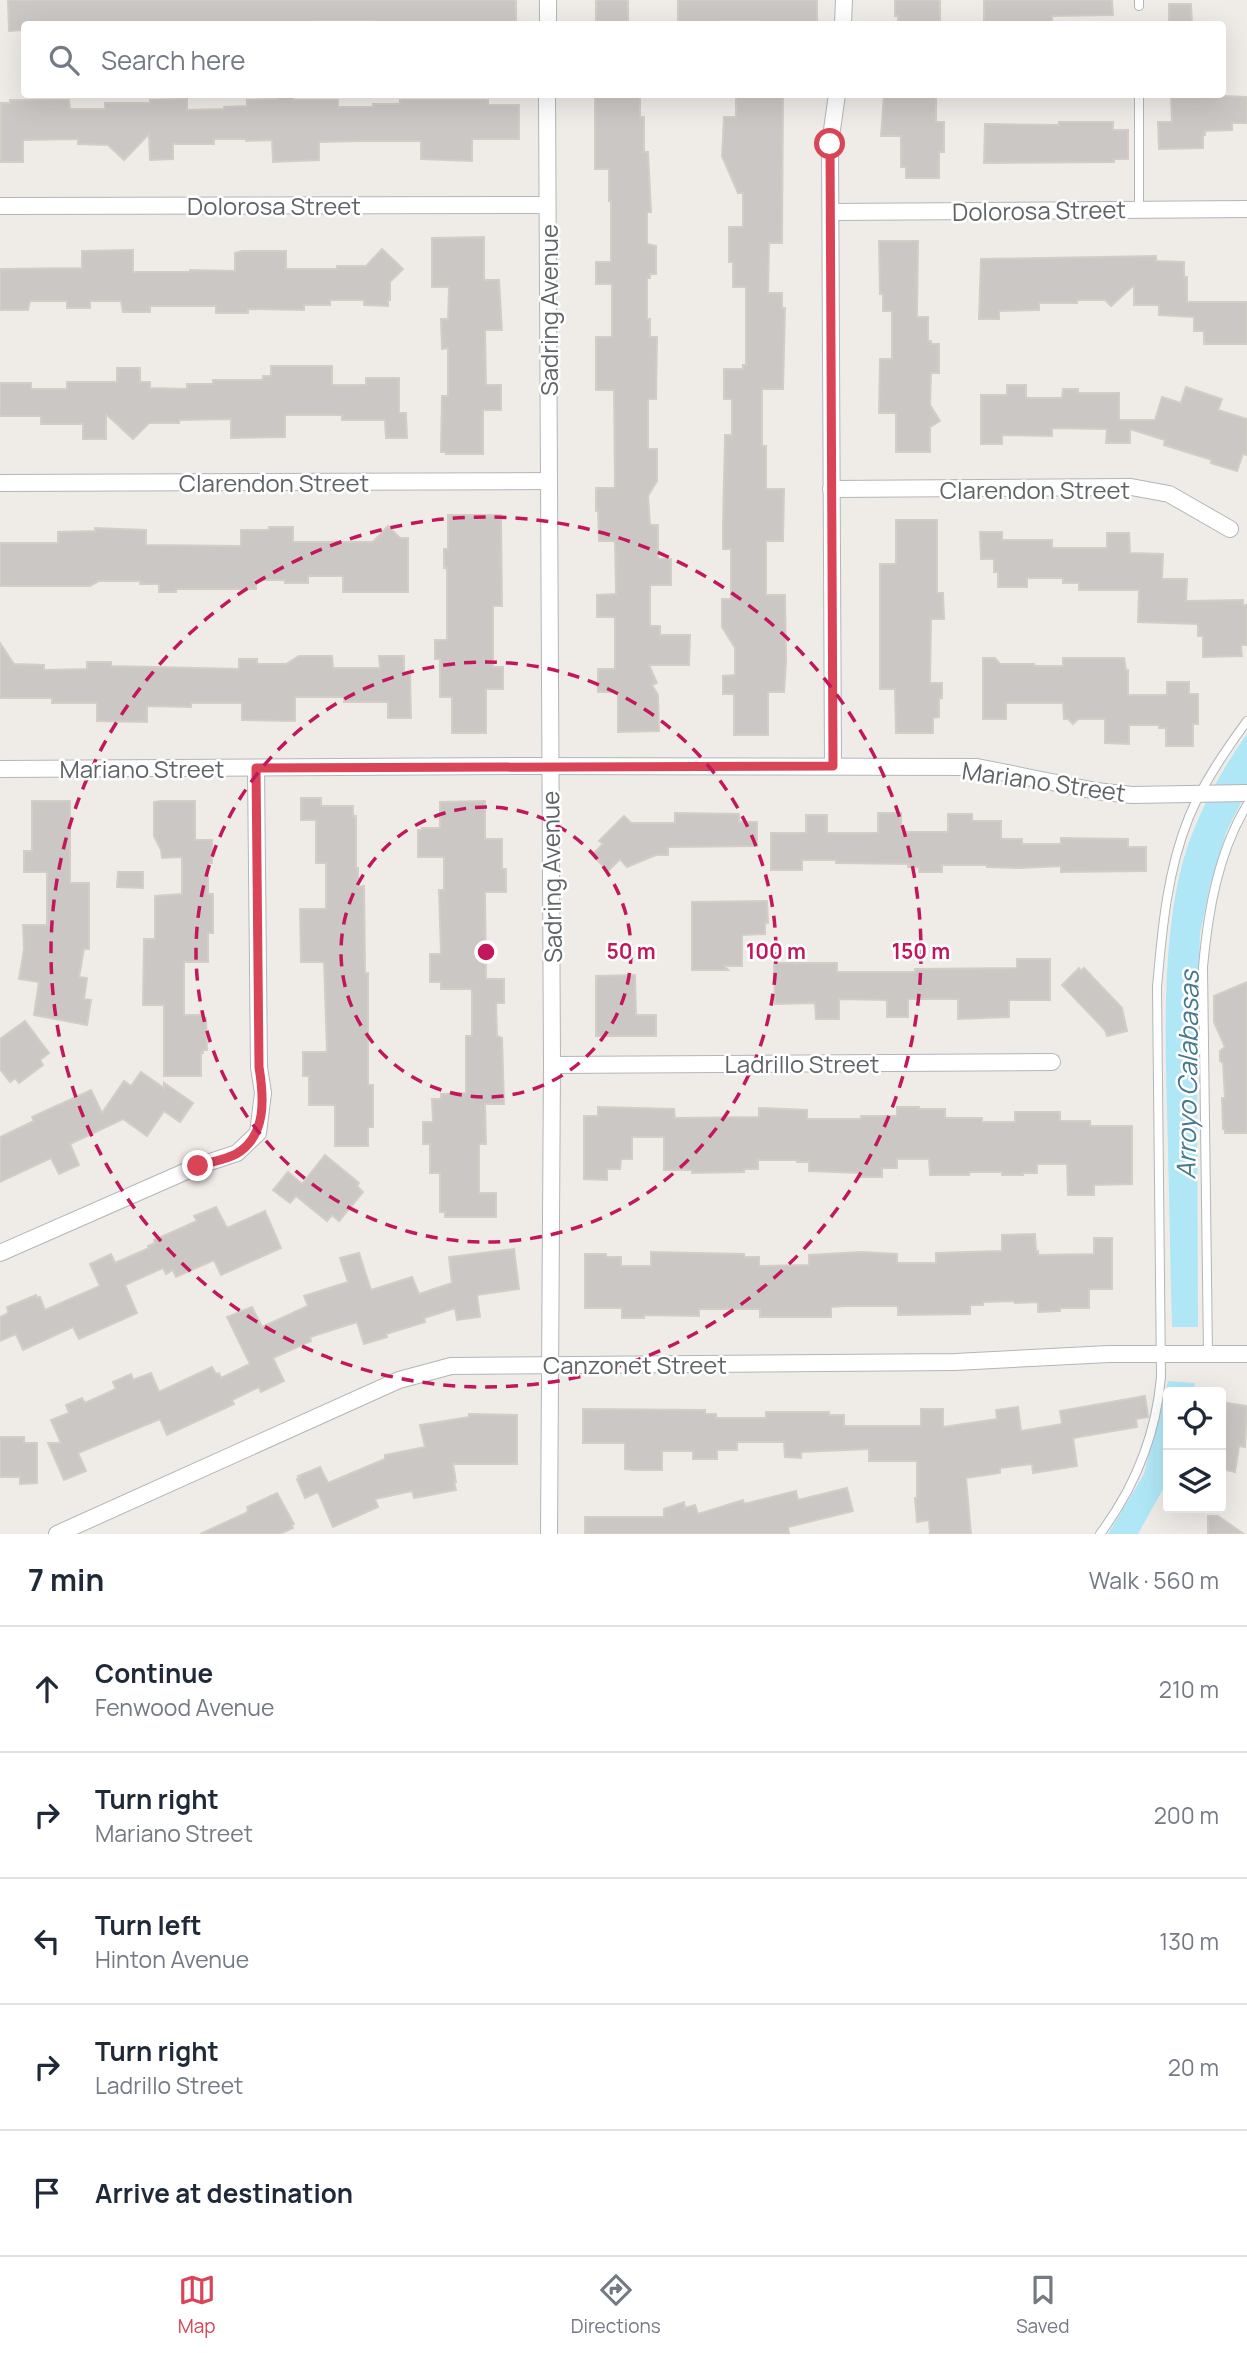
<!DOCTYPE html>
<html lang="en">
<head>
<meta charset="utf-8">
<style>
	body { margin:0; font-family:Manrope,sans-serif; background:#f2f2f3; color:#1f2937 }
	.controls { position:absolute; right:21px; bottom:21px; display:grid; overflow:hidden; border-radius:7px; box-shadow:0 7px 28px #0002 }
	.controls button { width:63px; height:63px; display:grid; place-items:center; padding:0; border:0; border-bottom:2px solid #e0e1e3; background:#fff; color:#1f2937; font:35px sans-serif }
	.stop { position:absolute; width:21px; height:21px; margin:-16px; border:5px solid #d94457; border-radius:50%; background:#fff }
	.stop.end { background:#d94457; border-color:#fff; box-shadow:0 2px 7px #0008 }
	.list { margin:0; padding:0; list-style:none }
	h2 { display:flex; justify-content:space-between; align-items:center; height:91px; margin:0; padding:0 28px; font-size:30px }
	h2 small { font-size:23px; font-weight:400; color:#747a83 }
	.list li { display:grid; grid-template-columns:46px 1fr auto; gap:21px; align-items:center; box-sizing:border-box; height:126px; padding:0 28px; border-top:2px solid #e0e1e3 }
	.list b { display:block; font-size:26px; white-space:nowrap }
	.list p { margin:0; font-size:23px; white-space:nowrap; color:#747a83 }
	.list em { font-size:23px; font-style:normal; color:#747a83 }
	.icon { flex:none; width:38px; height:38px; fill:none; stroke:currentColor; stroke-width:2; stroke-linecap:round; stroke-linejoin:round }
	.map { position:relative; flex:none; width:1247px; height:1534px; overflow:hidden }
	.search { position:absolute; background:#fff; box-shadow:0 7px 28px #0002; left:21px; right:21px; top:21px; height:77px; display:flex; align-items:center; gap:18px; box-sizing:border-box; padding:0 24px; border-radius:7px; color:#747a83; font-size:26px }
	.sheet { height:721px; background:#fff }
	nav { display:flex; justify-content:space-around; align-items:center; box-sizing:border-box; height:98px; border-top:2px solid #e0e1e3; background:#fff; font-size:19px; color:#747a83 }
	nav a { display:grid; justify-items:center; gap:4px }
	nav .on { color:#d94457 }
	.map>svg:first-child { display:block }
	.water { fill:#b0e7f7 }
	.building { fill:#cbc7c4; stroke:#d4cdc6; stroke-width:2 }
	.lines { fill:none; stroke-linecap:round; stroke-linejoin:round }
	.service-casing { stroke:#b2b6b8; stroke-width:10 }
	.minor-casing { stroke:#b2b6b8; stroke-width:18 }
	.service { stroke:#fff; stroke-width:8 }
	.minor { stroke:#fff; stroke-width:16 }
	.route { stroke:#d94457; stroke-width:9 }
	.ring { fill:none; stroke:#c2185b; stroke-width:3.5; stroke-dasharray:12 9 }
	.labels { text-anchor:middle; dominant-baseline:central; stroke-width:5; stroke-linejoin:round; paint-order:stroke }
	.street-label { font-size:24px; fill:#5f6466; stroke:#fff }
	.water-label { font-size:26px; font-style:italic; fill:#43788f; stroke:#fff }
	.centre { fill:#c2185b; stroke:#fff; stroke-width:3.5 }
	.ring-label { font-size:21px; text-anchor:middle; font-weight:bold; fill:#c2185b; stroke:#fff; stroke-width:5; stroke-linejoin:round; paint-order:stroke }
</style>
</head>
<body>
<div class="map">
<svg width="1247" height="1534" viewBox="0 0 1247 1534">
	<rect width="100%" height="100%" fill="#efece8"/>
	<g class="water">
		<path d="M1247 734V791L1227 830 1210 885 1200 934 1197 1048 1198 1327H1172C1170 1254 1169 1182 1167 1110 1165 1036 1163 949 1179 877 1190 827 1217 776 1247 734Z"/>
		<polygon points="1168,1381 1195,1383 1193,1392 1168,1392 1168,1480 1138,1534 1108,1534 1144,1474"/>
	</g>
	<g class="building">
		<polygon points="8,0 516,0 516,22 432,22 432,24 373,24 373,21 316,21 316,24 91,24 91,23 55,23 52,24 24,24 24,30 9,31"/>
		<rect x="596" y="0" width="32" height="24"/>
		<polygon points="678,0 817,0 817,24 761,24 761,21 721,21 721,24 688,24 688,22 678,22"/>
		<polygon points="895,0 940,0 940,24 898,24 898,16 895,16"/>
		<polygon points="984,0 1112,0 1113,15 1052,16 1052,24 984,24"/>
		<polygon points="1169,4 1191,4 1192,24 1169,24"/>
		<polygon points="595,94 640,94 640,117 644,117 644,152 648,152 651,212 647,212 647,244 656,246 656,274 650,274 650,278 647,278 647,319 650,319 650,337 657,337 656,399 648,399 648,449 657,449 657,481 648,496 650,525 658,525 658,559 671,559 671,585 650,585 650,626 660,626 660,635 690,635 689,665 649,665 657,683 652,685 658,695 659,731 618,732 618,692 598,692 598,669 615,669 615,617 597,617 597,595 616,594 615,541 599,541 598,511 596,511 596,488 615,488 614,390 596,390 596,337 612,337 612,284 596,284 596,262 611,262 611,201 609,201 609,169 595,169"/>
		<polygon points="736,94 783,94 782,243 769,243 768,293 782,293 782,308 785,308 783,389 762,389 762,446 766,446 766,489 784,489 783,541 766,541 766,595 785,595 786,662 784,692 768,692 768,735 734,735 734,694 723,694 723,676 735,675 735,648 722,627 722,599 731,599 731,549 723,549 723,526 725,435 732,435 732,399 724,399 724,369 743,369 743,365 746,365 746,287 733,287 733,262 729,262 729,227 743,227 743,193 738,193 722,156 724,117 736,117"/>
		<polygon points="884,94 932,94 936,96 936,122 944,122 944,152 939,152 939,178 906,178 906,167 901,167 901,136 881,136"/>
		<polygon points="1171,94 1247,97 1247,123 1232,123 1232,130 1205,131 1205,135 1203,135 1203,148 1159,149 1158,122 1172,122"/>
		<polygon points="278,96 293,96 293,100 338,100 338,107 373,107 373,104 400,104 400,100 488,100 488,105 519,105 519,139 472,139 472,161 421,159 421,141 363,141 319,142 319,160 273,162 272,140 246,141 246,139 214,139 214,144 173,144 173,159 150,160 149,134 124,160 108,145 78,144 78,139 23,140 23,162 1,162 1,103 10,103 10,100 69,100 70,109 105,109 105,103 150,103 150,100 187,99 187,110 224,109 224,107 247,106 247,100 278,99"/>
		<polygon points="1059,122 1113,122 1113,130 1128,130 1128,159 1114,159 1114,162 984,163 985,124 1059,125"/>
		<polygon points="484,237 484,280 499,280 502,330 485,330 486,385 501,385 501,410 483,410 483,454 446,454 446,452 441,452 442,396 448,396 448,348 442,349 441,319 448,319 449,287 432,287 432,238"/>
		<polygon points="879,241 918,241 917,317 928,317 928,341 931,341 931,344 939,344 939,373 931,373 930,405 940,421 930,427 930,452 896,452 896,413 879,413 880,359 892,359 892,311 883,311 883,294 880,294"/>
		<polygon points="382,249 403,269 390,282 390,300 388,300 388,306 364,305 364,300 330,300 330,305 304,305 304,310 248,309 248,313 216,313 216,306 150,306 150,312 123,312 121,301 90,301 90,308 67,308 67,301 30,301 28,310 0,310 0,269 82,268 82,251 133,250 133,272 190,272 190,270 235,271 235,253 242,251 286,251 286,269 337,269 337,266 366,266"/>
		<polygon points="1156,256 1156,261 1184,262 1184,277 1187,277 1187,302 1247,302 1247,344 1204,344 1204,331 1194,331 1194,317 1159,315 1159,305 1134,305 1134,285 1111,306 1105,300 1077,300 1077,303 1039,303 1039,310 999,311 999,319 979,319 981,259"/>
		<polygon points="271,366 332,366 332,385 366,385 366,378 399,378 399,413 406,413 407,438 386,438 385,420 342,420 342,415 285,415 285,437 231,438 231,419 179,420 179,423 149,423 133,439 106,414 106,439 83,439 83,424 41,424 41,416 0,416 0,383 31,383 31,389 67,389 67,382 117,382 117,368 140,368 140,382 150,382 150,388 187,389 187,384 213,384 213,380 263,380 263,376 271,376"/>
		<polygon points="1007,385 1026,385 1026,398 1062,398 1063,389 1078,389 1078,393 1119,393 1119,420 1155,420 1162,397 1181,403 1186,387 1222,399 1218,410 1247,419 1247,455 1243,454 1237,471 1211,463 1212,460 1164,445 1165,440 1130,429 1130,443 1106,443 1107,429 1052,428 1052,436 1002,435 1002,444 981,444 981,395 1007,395"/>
		<polygon points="448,515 501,515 502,606 493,606 493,667 503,667 503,689 486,689 486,733 452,733 452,697 440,697 440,659 435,659 435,640 447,640 447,568 444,568 444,549 448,549"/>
		<polygon points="896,520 937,520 937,593 943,593 944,619 931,619 930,683 942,683 942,698 939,699 939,717 933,718 933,733 896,733 895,689 880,689 880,564 896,564"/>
		<polygon points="388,526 400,538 408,538 408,592 343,592 343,576 308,576 308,583 285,583 285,580 255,580 256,589 176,589 176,592 159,592 159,584 140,584 140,581 99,581 90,586 0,586 0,543 58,543 58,532 95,531 95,528 146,530 146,545 241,546 241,530 269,530 269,527 293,527 293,542 373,542"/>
		<polygon points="980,532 1002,532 1002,540 1052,540 1052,548 1107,548 1107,533 1129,533 1130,553 1163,554 1162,579 1187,579 1186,601 1243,600 1243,605 1247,605 1247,645 1241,645 1242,656 1203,657 1203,636 1198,636 1198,624 1138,622 1139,590 1079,590 1079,583 1063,583 1063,578 1027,578 1027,587 998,587 998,572 994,572 994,559 981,559"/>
		<polygon points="0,643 14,664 44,665 44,670 87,669 87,662 111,662 111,666 239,669 239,659 257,659 257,664 286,664 299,656 332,656 333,668 380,668 379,656 404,656 404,672 410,672 411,718 388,718 388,702 344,702 344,697 295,697 295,721 242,720 242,703 191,703 191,707 147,706 147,722 97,721 97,703 52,703 52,698 0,698"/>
		<polygon points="983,658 995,658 1000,664 1034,664 1034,666 1063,666 1063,658 1124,658 1126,670 1128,670 1128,695 1167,695 1167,682 1189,682 1189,694 1198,694 1198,724 1193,724 1193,746 1166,746 1166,728 1159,728 1159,725 1129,725 1129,744 1105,743 1105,719 1078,719 1073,724 1068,719 1064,719 1063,703 1006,703 1006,719 983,719"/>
		<polygon points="301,798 321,798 321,806 353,806 353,816 356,816 356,868 358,868 358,887 364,886 365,973 368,973 368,1085 373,1085 373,1127 368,1127 368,1146 335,1146 335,1105 309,1105 309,1076 303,1076 303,1052 327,1052 324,962 301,962 300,909 326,909 326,863 316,863 316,820 301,820"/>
		<polygon points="32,801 70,801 70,883 89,883 89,949 84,949 79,977 87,978 84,999 91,1000 87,1025 34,1015 39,982 19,979 24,949 23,925 47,925 47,872 24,872 24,851 32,851"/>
		<polygon points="161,801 195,801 195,840 212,840 212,863 208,863 208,894 213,894 213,933 208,933 208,962 184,962 184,1015 203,1015 203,1018 206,1018 207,1050 203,1050 203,1053 201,1053 201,1076 164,1076 164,1005 143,1005 144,939 155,939 155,896 182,894 182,857 162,858 161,850 154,836 154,802"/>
		<polygon points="485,801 485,839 502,839 502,869 506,869 506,892 485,892 486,979 504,979 504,1003 496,1003 497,1036 502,1038 504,1104 485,1104 486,1144 479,1144 479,1193 496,1193 496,1217 445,1217 445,1212 440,1212 440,1173 430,1173 430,1144 423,1144 423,1122 433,1122 432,1099 441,1099 441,1094 466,1093 466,1036 472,1036 472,991 471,989 441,989 441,982 430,982 430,954 441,954 439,890 444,890 444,857 418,857 418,830 422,830 422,828 440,828 440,802"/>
		<polygon points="675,813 739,814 739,822 757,822 757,846 668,847 668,855 656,855 627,867 620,859 608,871 592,855 603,844 599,841 624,816 631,823 675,823"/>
		<polygon points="878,813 901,813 901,832 948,832 948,814 972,814 972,821 1001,821 1001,839 1022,839 1022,844 1061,844 1061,838 1128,839 1128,847 1146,847 1146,871 1061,872 1061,866 1019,868 987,867 987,865 942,865 942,872 919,872 919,867 908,867 908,864 836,863 836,860 802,860 802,870 771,870 771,833 806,833 806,815 827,815 827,833 878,833"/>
		<polygon points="118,872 143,872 143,888 117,887"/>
		<polygon points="767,901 768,923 765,923 765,934 742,935 742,966 724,966 728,970 692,970 692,902"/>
		<polygon points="1017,959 1050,959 1050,1000 1009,1000 1009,1017 958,1019 958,999 908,999 908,1017 887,1017 887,1000 839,999 839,1019 816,1019 815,1003 775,1004 774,963 837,963 837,972 915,972 915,969 1017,968"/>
		<polygon points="1079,968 1081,971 1084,968 1122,1008 1127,1031 1107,1036 1105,1030 1062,985"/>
		<polygon points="635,975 636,1015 656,1015 656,1036 596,1036 596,976"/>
		<polygon points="1247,982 1247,1133 1225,1133 1225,1129 1223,1129 1222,1098 1225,1098 1223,1063 1220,1061 1220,1051 1225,1047 1214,1022 1214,996"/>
		<polygon points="25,1021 49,1053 40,1060 43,1065 19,1083 15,1078 10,1082 0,1069 0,1039"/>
		<polygon points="141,1072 164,1088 164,1083 193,1103 180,1122 164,1111 147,1136 123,1119 70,1144 79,1165 59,1174 51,1158 0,1182 0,1137 34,1121 32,1117 91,1090 102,1113 124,1081 131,1086"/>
		<polygon points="598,1107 674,1109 675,1118 759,1117 759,1108 807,1110 807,1119 861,1119 861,1116 897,1116 897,1107 919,1107 919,1109 945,1109 945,1118 982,1118 982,1122 1015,1122 1015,1112 1060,1112 1060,1121 1090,1121 1090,1126 1132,1126 1132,1184 1094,1185 1094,1195 1068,1195 1067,1164 1037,1164 1037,1173 1023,1173 1023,1175 1002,1175 1002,1172 969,1172 969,1175 930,1175 929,1159 897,1159 897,1168 882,1168 882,1177 860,1177 860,1173 809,1171 809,1162 797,1162 797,1160 758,1160 758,1169 744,1169 744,1172 692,1173 692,1170 664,1170 664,1137 632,1137 632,1159 621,1159 620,1169 607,1169 607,1180 584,1179 584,1116 598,1116"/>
		<polygon points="325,1155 359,1183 357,1186 363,1192 339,1221 332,1215 327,1221 296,1196 290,1203 273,1190 288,1172 302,1184"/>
		<polygon points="216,1207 227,1228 265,1211 281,1248 221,1275 214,1260 176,1277 173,1270 166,1274 163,1268 125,1285 137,1313 79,1339 73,1327 23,1350 16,1334 0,1341 0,1317 7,1314 8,1311 7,1307 36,1295 37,1298 40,1297 45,1310 100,1286 90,1264 111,1254 115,1263 149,1248 148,1246 155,1243 154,1240 197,1221 194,1216"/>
		<polygon points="1035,1234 1036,1251 1038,1251 1038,1255 1094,1254 1094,1238 1112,1238 1112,1289 1089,1289 1089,1308 1060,1308 1060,1311 1038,1312 1038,1302 1015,1303 1014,1301 983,1302 983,1305 970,1305 970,1314 898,1315 898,1306 845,1306 831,1307 831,1317 760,1317 760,1309 699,1309 699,1316 644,1315 644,1318 622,1318 622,1308 585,1308 585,1254 606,1254 606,1257 621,1257 621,1266 651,1266 651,1252 744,1254 744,1257 759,1257 759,1266 809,1265 809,1255 861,1252 897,1254 897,1263 936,1263 936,1253 1002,1251 1002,1235"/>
		<polygon points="514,1249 519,1289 477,1295 480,1317 457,1320 455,1308 424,1318 425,1322 386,1334 387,1337 364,1344 357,1322 310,1337 311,1341 273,1358 284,1381 261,1392 259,1387 232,1400 234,1404 167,1435 160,1419 78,1453 86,1471 64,1480 48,1443 61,1443 51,1420 69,1413 66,1405 82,1398 85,1403 116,1389 113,1382 131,1374 133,1380 151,1373 159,1392 212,1367 216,1374 219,1373 221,1378 250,1364 227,1317 252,1307 262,1327 308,1306 304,1296 348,1282 340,1258 359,1253 371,1290 412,1277 419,1294 452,1283 449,1257"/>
		<polygon points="1145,1396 1148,1417 1136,1419 1137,1427 1073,1438 1077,1466 1033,1473 1032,1464 1000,1468 1000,1473 966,1478 971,1534 930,1534 929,1520 917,1522 915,1498 917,1498 917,1461 869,1461 869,1449 801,1452 801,1458 785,1457 784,1442 737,1442 737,1450 717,1450 717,1459 693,1459 693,1451 662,1451 662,1470 633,1470 625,1469 625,1443 583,1443 583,1409 705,1410 705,1414 716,1414 716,1418 766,1418 766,1412 829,1412 829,1415 844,1415 844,1426 921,1426 921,1409 943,1409 943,1427 997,1419 996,1410 1018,1407 1021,1431 1062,1424 1060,1411"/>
		<polygon points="1227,1403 1247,1406 1245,1447 1239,1446 1235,1472 1221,1469 1221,1441"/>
		<polygon points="469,1414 517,1415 517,1464 453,1464 456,1482 454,1482 456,1490 414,1498 412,1491 375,1499 378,1507 333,1527 318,1492 305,1498 297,1479 300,1478 298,1476 320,1467 328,1483 385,1459 385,1455 425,1447 420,1425 469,1417"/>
		<polygon points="0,1437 24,1437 24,1443 37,1443 37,1483 20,1484 20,1477 0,1477"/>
		<polygon points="847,1488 853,1511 788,1527 789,1534 585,1534 585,1517 664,1517 664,1509 684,1502 685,1508 695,1505 698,1514 743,1500 744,1504 796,1491 798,1500"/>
		<polygon points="277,1493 294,1524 292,1525 293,1528 280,1534 200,1534 246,1513 248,1510 247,1507"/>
		<polygon points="1208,1516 1218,1516 1244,1534 1208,1534"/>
	</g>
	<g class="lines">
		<g class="service-casing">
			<g id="service">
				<polyline points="1139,0 1139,6"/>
				<polyline points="1139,94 1139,210"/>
				<path d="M1208 1354 1203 967C1208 911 1218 853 1247 805"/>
				<path d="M1100 1534C1135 1487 1156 1435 1161 1377L1157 987C1162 930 1167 871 1189 817 1203 783 1225 751 1247 721"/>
			</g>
		</g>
		<g class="minor-casing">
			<g id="minor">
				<polyline points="548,24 548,0"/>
				<polyline points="843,24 844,0"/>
				<polyline points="547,94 552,1065 549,1534"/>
				<polyline points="0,206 547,205"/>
				<polyline points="831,212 1247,209"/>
				<polyline points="0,483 548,481"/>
				<polyline points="831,489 1131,487 1169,494 1230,529"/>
				<polyline points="833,766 830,144 837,94"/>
				<polyline points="0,769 519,766 977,767 1096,791 1132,795 1247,793"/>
				<polyline points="552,1065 1052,1062"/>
				<polyline points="0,1253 198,1166 237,1153 258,1133 263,1093 259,1067 256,768"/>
				<polyline points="57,1534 399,1380 451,1366 955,1362 1109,1354 1247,1354"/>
			</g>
		</g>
		<use href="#service" class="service"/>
		<use href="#minor" class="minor"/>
	</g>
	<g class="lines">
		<path class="route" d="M198 1166C210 1162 225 1160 236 1154 267 1136 264 1098 259 1067L256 768 833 766 830 144"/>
	</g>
	<g class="ring">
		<circle cx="486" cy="952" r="145"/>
		<circle cx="486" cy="952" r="290"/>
		<circle cx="486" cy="952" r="435"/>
	</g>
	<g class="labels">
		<g class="street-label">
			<text x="274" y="205">Dolorosa Street</text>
			<text transform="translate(1039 210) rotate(-1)">Dolorosa Street</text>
			<text transform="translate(548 310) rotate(-90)">Sadring Avenue</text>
			<text x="274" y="482">Clarendon Street</text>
			<text x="1035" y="489">Clarendon Street</text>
			<text x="142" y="768">Mariano Street</text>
			<text transform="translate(1044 781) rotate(8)">Mariano Street</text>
			<text transform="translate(551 877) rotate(-91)">Sadring Avenue</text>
			<text x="802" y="1063">Ladrillo Street</text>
			<text x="635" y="1364">Canzonet Street</text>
		</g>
		<g class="water-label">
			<text transform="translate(1187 1075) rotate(-89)">Arroyo Calabasas</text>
		</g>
	</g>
	<circle cx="486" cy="952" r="10" class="centre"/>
	<g class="ring-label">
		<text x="631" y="959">50 m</text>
		<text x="776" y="959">100 m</text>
		<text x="921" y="959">150 m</text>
	</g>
</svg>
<div class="controls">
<button><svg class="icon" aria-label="locate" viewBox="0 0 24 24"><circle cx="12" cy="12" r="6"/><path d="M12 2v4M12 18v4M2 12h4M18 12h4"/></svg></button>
<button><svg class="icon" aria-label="layers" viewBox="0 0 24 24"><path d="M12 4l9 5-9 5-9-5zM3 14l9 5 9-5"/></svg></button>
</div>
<div class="stop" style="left:830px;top:144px"></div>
<div class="stop end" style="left:198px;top:1166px"></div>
<div class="search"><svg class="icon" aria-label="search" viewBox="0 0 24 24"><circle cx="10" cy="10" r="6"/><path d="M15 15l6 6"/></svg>Search here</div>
</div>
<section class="sheet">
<h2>7 min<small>Walk · 560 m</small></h2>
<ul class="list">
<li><svg class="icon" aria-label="ahead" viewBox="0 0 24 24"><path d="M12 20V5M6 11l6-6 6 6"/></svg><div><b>Continue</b><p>Fenwood Avenue</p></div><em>210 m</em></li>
<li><svg class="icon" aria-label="right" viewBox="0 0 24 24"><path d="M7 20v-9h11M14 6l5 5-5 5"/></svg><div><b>Turn right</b><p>Mariano Street</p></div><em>200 m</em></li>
<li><svg class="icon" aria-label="left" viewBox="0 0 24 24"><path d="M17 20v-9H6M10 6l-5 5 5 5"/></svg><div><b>Turn left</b><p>Hinton Avenue</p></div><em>130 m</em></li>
<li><svg class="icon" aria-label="right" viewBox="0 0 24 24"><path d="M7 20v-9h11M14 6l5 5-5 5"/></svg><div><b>Turn right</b><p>Ladrillo Street</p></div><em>20 m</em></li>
<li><svg class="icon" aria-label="arrive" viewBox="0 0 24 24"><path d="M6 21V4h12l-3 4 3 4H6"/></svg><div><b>Arrive at destination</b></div></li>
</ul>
</section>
<nav>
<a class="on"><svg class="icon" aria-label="map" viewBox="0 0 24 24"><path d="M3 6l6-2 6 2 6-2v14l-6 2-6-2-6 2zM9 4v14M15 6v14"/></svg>Map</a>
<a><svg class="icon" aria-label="directions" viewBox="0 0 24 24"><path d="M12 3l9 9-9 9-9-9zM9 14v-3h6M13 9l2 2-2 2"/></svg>Directions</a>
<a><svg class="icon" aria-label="saved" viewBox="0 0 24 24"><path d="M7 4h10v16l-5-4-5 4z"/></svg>Saved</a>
</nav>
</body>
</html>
